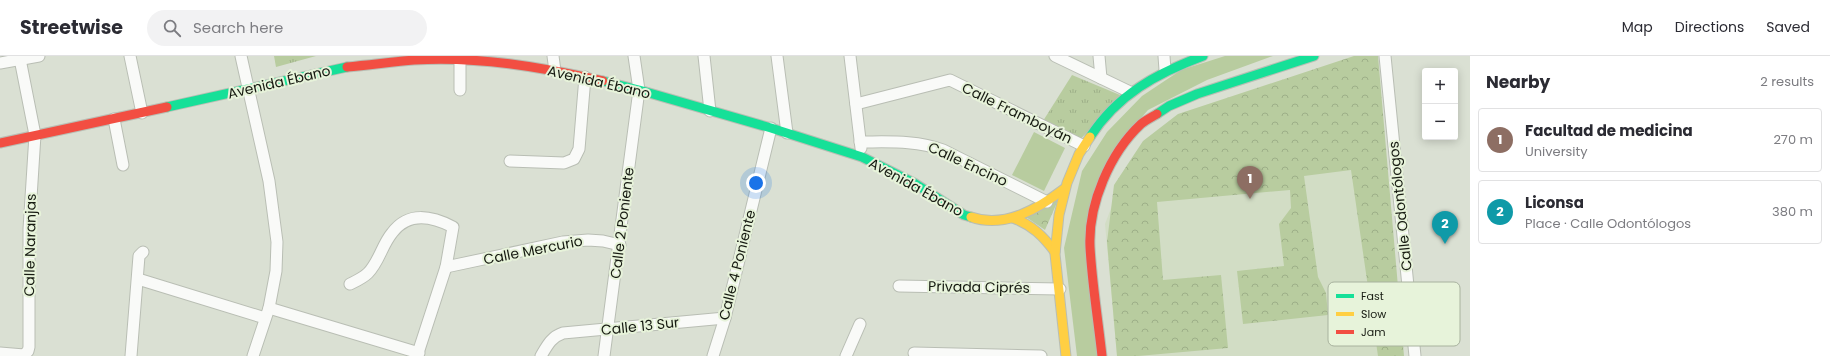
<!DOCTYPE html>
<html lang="en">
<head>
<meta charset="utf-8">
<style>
	body { margin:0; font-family:Poppins,sans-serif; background:#f2f2f3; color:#2b2b33 }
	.controls { position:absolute; right:12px; top:12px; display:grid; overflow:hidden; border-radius:4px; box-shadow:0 2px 10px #0003 }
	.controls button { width:36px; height:36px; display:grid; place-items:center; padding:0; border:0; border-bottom:1px solid #e1e1e2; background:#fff; color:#2b2b33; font:20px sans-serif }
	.you { position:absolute; left:756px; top:127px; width:14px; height:14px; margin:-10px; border:3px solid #fff; border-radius:50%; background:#1a73e8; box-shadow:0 0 0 6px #1a73e833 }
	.badge { display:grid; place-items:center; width:26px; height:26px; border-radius:50%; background:#1a73e8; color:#fff; font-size:13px; font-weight:700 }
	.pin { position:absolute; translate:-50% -33px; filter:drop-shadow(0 1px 2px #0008) }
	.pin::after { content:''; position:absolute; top:21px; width:14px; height:12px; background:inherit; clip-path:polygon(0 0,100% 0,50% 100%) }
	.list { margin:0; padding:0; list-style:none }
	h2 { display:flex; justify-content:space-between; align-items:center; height:52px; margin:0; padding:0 16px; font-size:17px }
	h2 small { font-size:13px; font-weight:400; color:#7c7c81 }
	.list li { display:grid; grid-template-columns:26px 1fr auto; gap:12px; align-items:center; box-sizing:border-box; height:64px; margin:0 8px 8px; padding:0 8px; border:1px solid #e1e1e2; border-radius:4px }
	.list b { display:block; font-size:15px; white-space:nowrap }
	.list p { margin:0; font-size:13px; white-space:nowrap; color:#7c7c81 }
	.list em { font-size:13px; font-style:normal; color:#7c7c81 }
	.icon { flex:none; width:22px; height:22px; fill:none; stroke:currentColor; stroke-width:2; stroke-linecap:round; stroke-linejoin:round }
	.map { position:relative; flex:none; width:1470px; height:300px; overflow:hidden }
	header { display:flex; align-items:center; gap:24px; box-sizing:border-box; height:56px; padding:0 20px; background:#fff; border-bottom:1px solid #e1e1e2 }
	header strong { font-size:19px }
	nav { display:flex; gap:22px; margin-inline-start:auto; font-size:14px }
	.search { width:280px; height:36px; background:#f2f2f3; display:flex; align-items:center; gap:10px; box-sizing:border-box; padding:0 14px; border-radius:22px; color:#7c7c81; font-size:15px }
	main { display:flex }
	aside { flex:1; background:#fff }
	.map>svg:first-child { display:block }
	.built { fill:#d2ddc5 }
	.green { fill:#b8cc9f }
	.forest { fill:url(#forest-crowns) }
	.park { fill:url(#park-tufts) }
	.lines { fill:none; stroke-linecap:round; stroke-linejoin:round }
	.street-casing { stroke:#b9beb4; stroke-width:13 }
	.fast-casing { stroke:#b9beb4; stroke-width:11 }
	.slow-casing { stroke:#b9beb4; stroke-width:11 }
	.jam-casing { stroke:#b9beb4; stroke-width:11 }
	.street { stroke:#f9faf8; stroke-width:11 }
	.fast { stroke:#16e098; stroke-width:9 }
	.slow { stroke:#ffcf43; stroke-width:9 }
	.jam { stroke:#f24e42; stroke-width:9 }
	.labels { text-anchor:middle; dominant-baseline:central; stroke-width:4; stroke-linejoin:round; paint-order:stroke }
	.street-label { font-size:14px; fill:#161a11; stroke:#e7f3da }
	.key { fill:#e7f3da; stroke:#a8b29e; stroke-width:1 }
	.key-label { font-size:11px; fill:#161a11 }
</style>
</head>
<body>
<header>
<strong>Streetwise</strong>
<div class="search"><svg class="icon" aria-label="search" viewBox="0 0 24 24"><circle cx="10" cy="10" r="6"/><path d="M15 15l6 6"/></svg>Search here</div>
<nav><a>Map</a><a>Directions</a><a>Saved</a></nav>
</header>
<main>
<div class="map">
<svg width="1470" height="300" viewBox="0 0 1470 300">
	<defs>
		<pattern id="forest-crowns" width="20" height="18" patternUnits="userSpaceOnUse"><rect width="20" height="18" fill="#b8cc9f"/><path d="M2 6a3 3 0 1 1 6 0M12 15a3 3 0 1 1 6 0" fill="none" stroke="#9daf88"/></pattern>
		<pattern id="park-tufts" width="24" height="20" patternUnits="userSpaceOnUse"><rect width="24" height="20" fill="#b8cc9f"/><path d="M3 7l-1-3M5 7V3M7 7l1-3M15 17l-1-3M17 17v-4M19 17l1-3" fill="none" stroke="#9daf88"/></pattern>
	</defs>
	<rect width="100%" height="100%" fill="#dae0d3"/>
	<polygon class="built" points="1354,0 1393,300 1117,300 1105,168 1124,118"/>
	<g class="green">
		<polygon points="1225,0 1273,0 1207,24 1148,54 1114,93 1086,190 1098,300 1077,300 1064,192 1082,115 1107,76 1142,40 1181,14"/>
		<polygon points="1034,76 1065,92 1044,135 1012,119"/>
	</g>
	<g class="forest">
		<polygon points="1354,0 1378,0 1404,300 1378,300 1351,114 1304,120 1318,221 1326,237 1328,259 1243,268 1237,215 1284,210 1279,168 1291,152 1290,134 1157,146 1163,224 1221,219 1228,292 1138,300 1117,300 1107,186 1114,129 1143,85 1178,58"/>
		<polygon points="1059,142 1045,174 1026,161"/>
	</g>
	<g class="park">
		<polygon points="274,0 316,0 276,11"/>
		<polygon points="1072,19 1120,39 1079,85 1043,65"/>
	</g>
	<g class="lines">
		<g class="street-casing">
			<g id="street">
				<polyline points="130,0 142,57"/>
				<polyline points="241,0 269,125 277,186 276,215 269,252 253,300"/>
				<polyline points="553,0 555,15"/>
				<polyline points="704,0 710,55"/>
				<polyline points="777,0 787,77"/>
				<polyline points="850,0 861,92"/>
				<polyline points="1055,0 1130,36"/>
				<polyline points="1099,0 1101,22"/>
				<polyline points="1164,0 1165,14"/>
				<polyline points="1385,0 1415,300"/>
				<polyline points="0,7 39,0"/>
				<polyline points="460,34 460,4"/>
				<polyline points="856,48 950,24 1084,90"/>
				<polyline points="114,63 123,109"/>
				<path d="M860 86C889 86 916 84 943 94L1047 146"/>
				<polyline points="510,105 564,107 574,103 579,93 585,21"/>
				<polyline points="446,211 563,186 588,184 603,185 620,189"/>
				<polyline points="138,223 265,262"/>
				<path d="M350 228C356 225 363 222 368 217 379 206 382 189 392 177 408 155 432 160 453 171L446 211 417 300"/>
				<polyline points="899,230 1060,233"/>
				<polyline points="269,252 419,297"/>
				<polyline points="0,297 24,299 28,295 29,291 29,173 35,79 20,3"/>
				<polyline points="914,297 1041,300"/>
				<polyline points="131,300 139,200 143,196"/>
				<path d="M541 300C547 290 551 281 563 277L725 262"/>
				<polyline points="604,300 639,34 634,0"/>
				<polyline points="713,300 725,262 771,72"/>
				<polyline points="846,300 860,268"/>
			</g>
		</g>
		<g class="fast-casing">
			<g id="fast">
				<polyline points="603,25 639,34 771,72 862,101 914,127 964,159 971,161"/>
				<polyline points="167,51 347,11"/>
				<polyline points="1157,58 1169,50 1197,38 1314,0"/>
				<path d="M1090 81C1117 39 1157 17 1203 0"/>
			</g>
		</g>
		<g class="slow-casing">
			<g id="slow">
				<path d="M971 161C1005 173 1039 152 1064 133"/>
				<path d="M1013 162C1032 169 1043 180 1055 196"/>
				<polyline points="1066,300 1055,198 1059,159 1067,127 1079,98 1090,81"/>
			</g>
		</g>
		<g class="jam-casing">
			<g id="jam">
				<path d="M347 11C369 9 392 6 414 4 477 0 542 11 603 25"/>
				<polyline points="0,87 167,51"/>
				<path d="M1102 300C1098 264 1092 227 1090 191 1088 148 1110 97 1141 68 1146 64 1152 61 1157 58"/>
			</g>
		</g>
		<use href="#street" class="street"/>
		<use href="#fast" class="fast"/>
		<use href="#slow" class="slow"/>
		<use href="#jam" class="jam"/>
	</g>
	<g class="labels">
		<g class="street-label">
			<text transform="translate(279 26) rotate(-13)">Avenida Ébano</text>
			<text transform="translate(599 26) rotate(13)">Avenida Ébano</text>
			<text transform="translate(1017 57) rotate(26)">Calle Framboyán</text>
			<text transform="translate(968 108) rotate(25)">Calle Encino</text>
			<text transform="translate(916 131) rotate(29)">Avenida Ébano</text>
			<text transform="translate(1400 150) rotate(-96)">Calle Odontólogos</text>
			<text transform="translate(622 167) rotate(-83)">Calle 2 Poniente</text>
			<text transform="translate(30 189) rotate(-89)">Calle Naranjas</text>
			<text transform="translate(533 194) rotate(-11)">Calle Mercurio</text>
			<text transform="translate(737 209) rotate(-76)">Calle 4 Poniente</text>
			<text transform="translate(979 231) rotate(1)">Privada Ciprés</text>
			<text transform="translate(640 270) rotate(-6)">Calle 13 Sur</text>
		</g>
	</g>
	<rect x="1328" y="226" width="132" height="64" rx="6" class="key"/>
	<rect x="1336" y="238" width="18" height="4" fill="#16e098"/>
	<rect x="1336" y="256" width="18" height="4" fill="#ffcf43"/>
	<rect x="1336" y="274" width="18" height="4" fill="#f24e42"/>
	<g class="key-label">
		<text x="1361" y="244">Fast</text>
		<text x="1361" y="262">Slow</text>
		<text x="1361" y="280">Jam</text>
	</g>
</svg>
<div class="controls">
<button>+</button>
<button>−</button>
</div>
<div class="you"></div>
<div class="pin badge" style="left:1250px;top:143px;background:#8d6e63">1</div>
<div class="pin badge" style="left:1445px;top:188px;background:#0f9aa8">2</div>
</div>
<aside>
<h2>Nearby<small>2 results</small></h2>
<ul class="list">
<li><span class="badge" style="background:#8d6e63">1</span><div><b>Facultad de medicina</b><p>University</p></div><em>270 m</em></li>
<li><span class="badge" style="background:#0f9aa8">2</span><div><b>Liconsa</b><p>Place · Calle Odontólogos</p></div><em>380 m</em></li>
</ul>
</aside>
</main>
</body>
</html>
